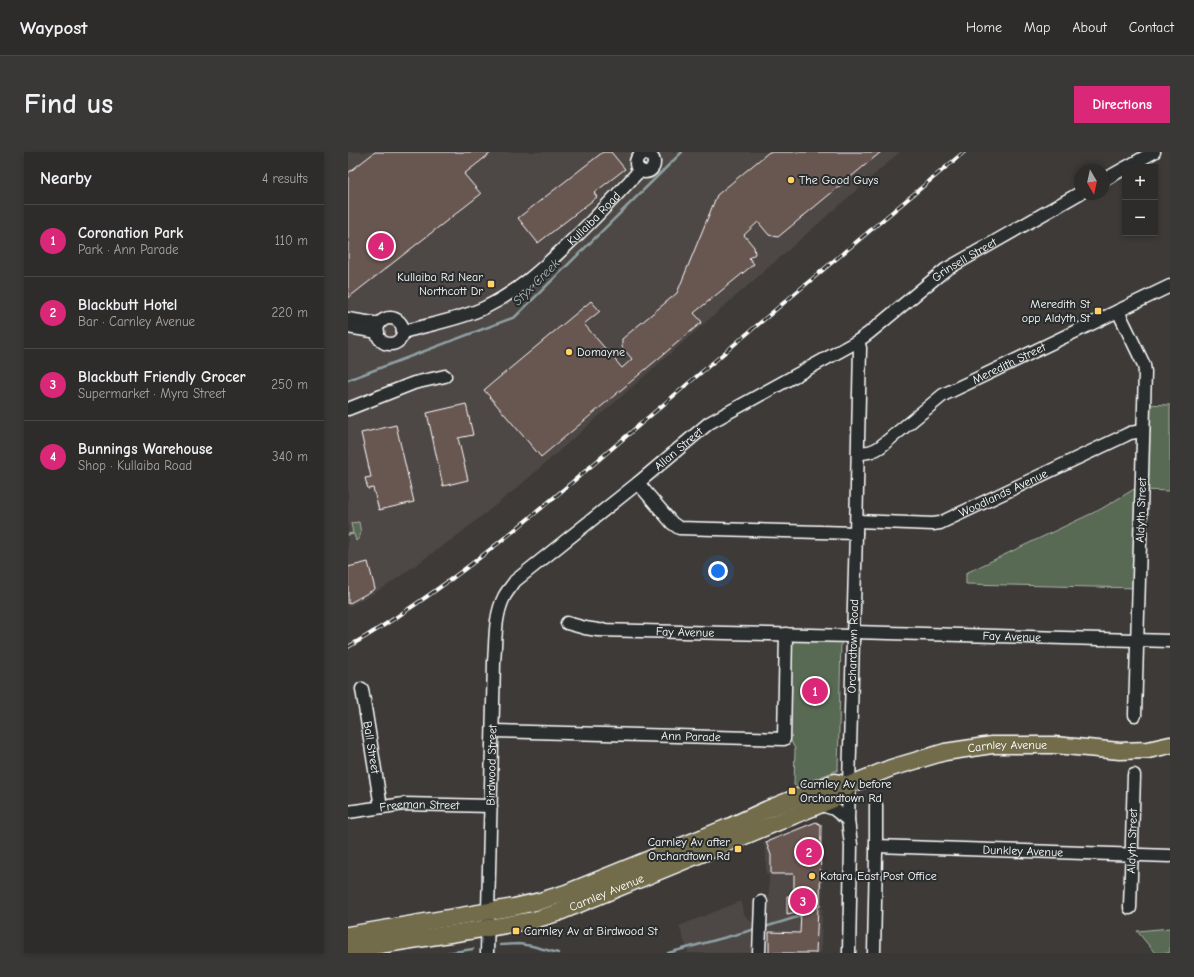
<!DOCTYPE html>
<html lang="en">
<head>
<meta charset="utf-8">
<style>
	body { margin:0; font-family:"Comic Neue",sans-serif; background:#3a3836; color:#f1f3f6 }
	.controls { position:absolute; right:12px; top:12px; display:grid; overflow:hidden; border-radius:0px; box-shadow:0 2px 6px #0003 }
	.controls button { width:36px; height:36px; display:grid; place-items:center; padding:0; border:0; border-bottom:1px solid #494847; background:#2e2c2a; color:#f1f3f6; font:20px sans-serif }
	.compass { position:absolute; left:726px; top:12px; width:36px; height:36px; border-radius:50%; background:#2e2c2a; box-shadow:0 2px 6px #0003; rotate:171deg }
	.you { position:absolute; left:370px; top:419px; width:14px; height:14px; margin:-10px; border:3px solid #fff; border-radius:50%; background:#1a73e8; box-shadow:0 0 0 6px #1a73e833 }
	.badge { display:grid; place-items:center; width:26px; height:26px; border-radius:50%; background:#db2777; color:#fff; font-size:13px; font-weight:700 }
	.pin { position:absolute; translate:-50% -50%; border:2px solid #fff; box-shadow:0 1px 4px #0006 }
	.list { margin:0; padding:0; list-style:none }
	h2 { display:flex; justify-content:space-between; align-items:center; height:52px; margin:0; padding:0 16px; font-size:17px }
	h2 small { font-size:13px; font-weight:400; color:#a7a7a8 }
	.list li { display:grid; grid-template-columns:26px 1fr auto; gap:12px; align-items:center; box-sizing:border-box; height:72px; padding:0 16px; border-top:1px solid #494847 }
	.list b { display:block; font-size:15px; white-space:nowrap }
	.list p { margin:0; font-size:13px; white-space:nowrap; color:#a7a7a8 }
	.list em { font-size:13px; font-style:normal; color:#a7a7a8 }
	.map { position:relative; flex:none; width:822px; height:801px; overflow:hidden; border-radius:0px }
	header { display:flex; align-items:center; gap:24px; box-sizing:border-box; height:56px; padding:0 20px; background:#2e2c2a; border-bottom:1px solid #494847 }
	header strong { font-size:19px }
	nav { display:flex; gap:22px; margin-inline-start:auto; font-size:14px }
	.intro { display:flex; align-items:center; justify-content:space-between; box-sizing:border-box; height:96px; padding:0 24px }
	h1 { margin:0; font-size:28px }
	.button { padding:10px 18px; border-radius:0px; background:#db2777; color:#fff; font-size:14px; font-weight:700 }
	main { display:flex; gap:24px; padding:0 24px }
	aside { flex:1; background:#2e2c2a; border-radius:0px; box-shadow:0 2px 6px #0003 }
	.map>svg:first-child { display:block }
	.built { fill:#4e4744 }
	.green { fill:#596a53; stroke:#acb4a9 }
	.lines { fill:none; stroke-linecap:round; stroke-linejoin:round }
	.stream { stroke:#8fa1a3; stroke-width:2.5 }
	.building { fill:#685751; stroke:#fff }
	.minor-casing { stroke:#fff; stroke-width:15 }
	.major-casing { stroke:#fff; stroke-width:19 }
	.minor { stroke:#2a2d2e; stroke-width:12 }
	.major { stroke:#726c4b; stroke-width:16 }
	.rail-casing { stroke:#fff; stroke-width:4 }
	.rail { stroke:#2a2d2e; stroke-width:2.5; stroke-dasharray:8; stroke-linecap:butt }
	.poi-dot { fill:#ffd166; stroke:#2a2d2e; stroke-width:1.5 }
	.labels { text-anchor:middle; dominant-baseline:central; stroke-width:4; stroke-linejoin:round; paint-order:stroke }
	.poi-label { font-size:12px; fill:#fff; stroke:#2a2d2e; text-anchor:start }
	.street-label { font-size:12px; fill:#fff; stroke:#2a2d2e }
	.water-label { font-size:13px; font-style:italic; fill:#abb9ba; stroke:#2a2d2e }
</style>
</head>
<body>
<header>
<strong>Waypost</strong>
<nav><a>Home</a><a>Map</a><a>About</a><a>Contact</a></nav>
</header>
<div class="intro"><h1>Find us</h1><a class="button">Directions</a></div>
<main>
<aside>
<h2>Nearby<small>4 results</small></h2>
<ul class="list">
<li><span class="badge">1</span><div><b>Coronation Park</b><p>Park · Ann Parade</p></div><em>110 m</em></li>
<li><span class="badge">2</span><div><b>Blackbutt Hotel</b><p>Bar · Carnley Avenue</p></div><em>220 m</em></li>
<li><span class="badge">3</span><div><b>Blackbutt Friendly Grocer</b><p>Supermarket · Myra Street</p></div><em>250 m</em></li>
<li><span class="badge">4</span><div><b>Bunnings Warehouse</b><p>Shop · Kullaiba Road</p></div><em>340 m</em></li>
</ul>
</aside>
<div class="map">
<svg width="822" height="801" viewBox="0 0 822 801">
	<rect width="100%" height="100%" fill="#3d3a38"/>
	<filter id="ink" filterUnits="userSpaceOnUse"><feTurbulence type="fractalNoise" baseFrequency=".025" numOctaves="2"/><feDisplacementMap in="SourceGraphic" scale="8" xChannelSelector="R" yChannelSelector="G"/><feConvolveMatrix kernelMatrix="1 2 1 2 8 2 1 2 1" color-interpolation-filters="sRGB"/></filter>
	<g filter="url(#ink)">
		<g class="built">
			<polygon points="0,0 552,0 169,336 110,383 37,435 0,455"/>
			<polygon points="468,670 473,673 475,731 473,801 420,801 421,723 418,723 418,699 415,691"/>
			<polygon points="393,749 395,761 404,771 403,801 338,801 340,800 331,774"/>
		</g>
		<g class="green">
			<polygon points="796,252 822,253 822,339 794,338 790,436 618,432 618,421 753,357 793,333"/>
			<path d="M11 370C12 377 15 384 8 389L6 382 0 383V382L5 381 3 371Z"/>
			<polygon points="444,488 493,490 490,618 449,634 446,633 447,597 442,587"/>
			<polygon points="822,776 822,801 807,801 789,779"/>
		</g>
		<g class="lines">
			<g class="stream">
				<polyline points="0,228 167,165 334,0"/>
				<polyline points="417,775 456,763"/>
				<polyline points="152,793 171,792 184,794 210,801"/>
				<polyline points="99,801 125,797"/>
				<polyline points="320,801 408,777"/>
			</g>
		</g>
		<g class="building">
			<polygon points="27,0 144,0 116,22 133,42 0,146 0,21"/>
			<polygon points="255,0 263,0 277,17 246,41 249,45 190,91 170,66"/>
			<polygon points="421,0 533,0 430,85 421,83 410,70 396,83 406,95 407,102 401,106 406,112 346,161 354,170 193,305 136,238 243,149 252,159 236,172 274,216 284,207 274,195 274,187 329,141 369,43"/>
			<polygon points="118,252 125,283 110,286 120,328 95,334 79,261"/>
			<polygon points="48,273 66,350 31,358 25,336 20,337 17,326 23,325 13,281"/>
			<polygon points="20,410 27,437 0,452 0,415"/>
			<polygon points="468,670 473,673 472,754 470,755 468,801 421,801 421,780 452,781 453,759 439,762 439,744 446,744 446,722 423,722 423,703 418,690"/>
		</g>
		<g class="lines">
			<g class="minor-casing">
				<g id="minor">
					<circle cx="297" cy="11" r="9"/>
					<polyline points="779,15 806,0"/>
					<polyline points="756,28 777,16"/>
					<polyline points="770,159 796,213 797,220 787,563"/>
					<circle cx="42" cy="179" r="13"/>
					<polyline points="0,167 31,172"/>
					<polyline points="0,175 30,180"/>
					<path id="s1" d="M55 180C82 172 110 168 136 156 169 140 192 119 218 94 244 70 268 44 292 18"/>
					<polyline points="0,257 66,231 97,224"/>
					<path id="s2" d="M510 301C519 301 525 300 532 295L595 243 822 134"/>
					<polyline points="290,331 324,371 331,376 508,381"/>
					<path id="s3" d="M509 369 585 372 592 371 776 284 782 281 795 279"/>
					<path id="s4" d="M219 471 237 476 250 478 505 484"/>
					<path id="s5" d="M505 480 822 489"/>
					<path id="s6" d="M14 537 33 655"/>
					<path id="s7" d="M145 579 436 587 438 482"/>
					<polyline points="471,652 486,657 500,668"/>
					<path id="s8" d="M0 660 56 652 143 654"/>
					<path id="s9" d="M528 694 822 704"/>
					<path id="s10" d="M782 756 786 623"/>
					<path id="s11" d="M139 801 146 510C148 489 146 465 156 445 159 439 164 434 167 429L290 331 361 271 510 189 521 181 597 118 732 41"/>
					<polyline points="411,801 413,750"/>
					<path id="s12" d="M501 801 503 693 500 668 508 381 512 196 510 189"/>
					<polyline points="526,801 528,701 528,653"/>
				</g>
			</g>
			<g class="major-casing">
				<g id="major">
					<polyline points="0,783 166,755 192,749 218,741 383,674 420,657 487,630 501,633"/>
					<path id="s13" d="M0 798 140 776 186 768 209 761 370 695 488 646 501 633 543 616 597 600 644 593H706L772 599 800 598 822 593"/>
				</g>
			</g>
			<use href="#minor" class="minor"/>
			<use href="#major" class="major"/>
			<g class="rail-casing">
				<path id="rail" d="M0 495C113 430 210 342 309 258 411 171 513 86 616 0"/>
			</g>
			<use href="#rail" class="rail"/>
		</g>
	</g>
	<g class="poi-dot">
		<circle cx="443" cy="28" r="4"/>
		<rect x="139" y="128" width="8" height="8" rx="2"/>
		<rect x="746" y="155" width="8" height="8" rx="2"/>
		<circle cx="221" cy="200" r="4"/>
		<rect x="440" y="635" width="8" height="8" rx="2"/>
		<rect x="386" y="693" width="8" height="8" rx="2"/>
		<circle cx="464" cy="724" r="4"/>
		<rect x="164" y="775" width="8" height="8" rx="2"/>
	</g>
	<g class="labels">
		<g class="poi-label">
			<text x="451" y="28">The Good Guys</text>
			<text x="135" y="125" text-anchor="end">Kullaiba Rd Near<tspan x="135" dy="14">Northcott Dr</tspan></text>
			<text x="742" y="152" text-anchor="end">Meredith St<tspan x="742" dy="14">opp Aldyth St</tspan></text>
			<text x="229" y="200">Domayne</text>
			<text x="452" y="632">Carnley Av before<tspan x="452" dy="14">Orchardtown Rd</tspan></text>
			<text x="382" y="690" text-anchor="end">Carnley Av after<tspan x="382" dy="14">Orchardtown Rd</tspan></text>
			<text x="472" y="724">Kotara East Post Office</text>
			<text x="176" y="779">Carnley Av at Birdwood St</text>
		</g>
		<g class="street-label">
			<text stroke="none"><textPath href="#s1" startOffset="227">Kullaiba Road</textPath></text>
			<text stroke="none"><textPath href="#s11" startOffset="931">Grinsell Street</textPath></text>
			<text stroke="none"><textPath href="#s2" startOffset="178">Meredith Street</textPath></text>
			<text stroke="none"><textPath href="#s11" startOffset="587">Allan Street</textPath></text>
			<text stroke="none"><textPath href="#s3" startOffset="153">Woodlands Avenue</textPath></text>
			<text transform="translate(793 358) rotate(-88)">Aldyth Street</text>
			<text stroke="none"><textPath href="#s4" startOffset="119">Fay Avenue</textPath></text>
			<text stroke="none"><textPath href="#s5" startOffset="159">Fay Avenue</textPath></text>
			<text stroke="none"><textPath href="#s12" startOffset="307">Orchardtown Road</textPath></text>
			<text stroke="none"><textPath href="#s7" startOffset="198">Ann Parade</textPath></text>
			<text stroke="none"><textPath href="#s13" startOffset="697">Carnley Avenue</textPath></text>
			<text stroke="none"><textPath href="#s6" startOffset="59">Ball Street</textPath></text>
			<text stroke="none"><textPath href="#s11" startOffset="188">Birdwood Street</textPath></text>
			<text stroke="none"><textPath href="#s8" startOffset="72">Freeman Street</textPath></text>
			<text stroke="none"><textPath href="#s10" startOffset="67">Aldyth Street</textPath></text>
			<text stroke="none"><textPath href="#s9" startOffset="147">Dunkley Avenue</textPath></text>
			<text stroke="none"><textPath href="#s13" startOffset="266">Carnley Avenue</textPath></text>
		</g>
		<g class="water-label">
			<text transform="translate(188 130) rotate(-45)">Styx Creek</text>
		</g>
	</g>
</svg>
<div class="controls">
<button>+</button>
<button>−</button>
</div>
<svg class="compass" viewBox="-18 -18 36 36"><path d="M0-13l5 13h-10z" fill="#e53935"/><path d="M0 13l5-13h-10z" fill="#a7a7a8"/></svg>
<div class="you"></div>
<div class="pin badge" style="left:467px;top:539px">1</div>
<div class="pin badge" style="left:461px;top:700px">2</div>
<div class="pin badge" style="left:455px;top:749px">3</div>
<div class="pin badge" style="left:33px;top:94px">4</div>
</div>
</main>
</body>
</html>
